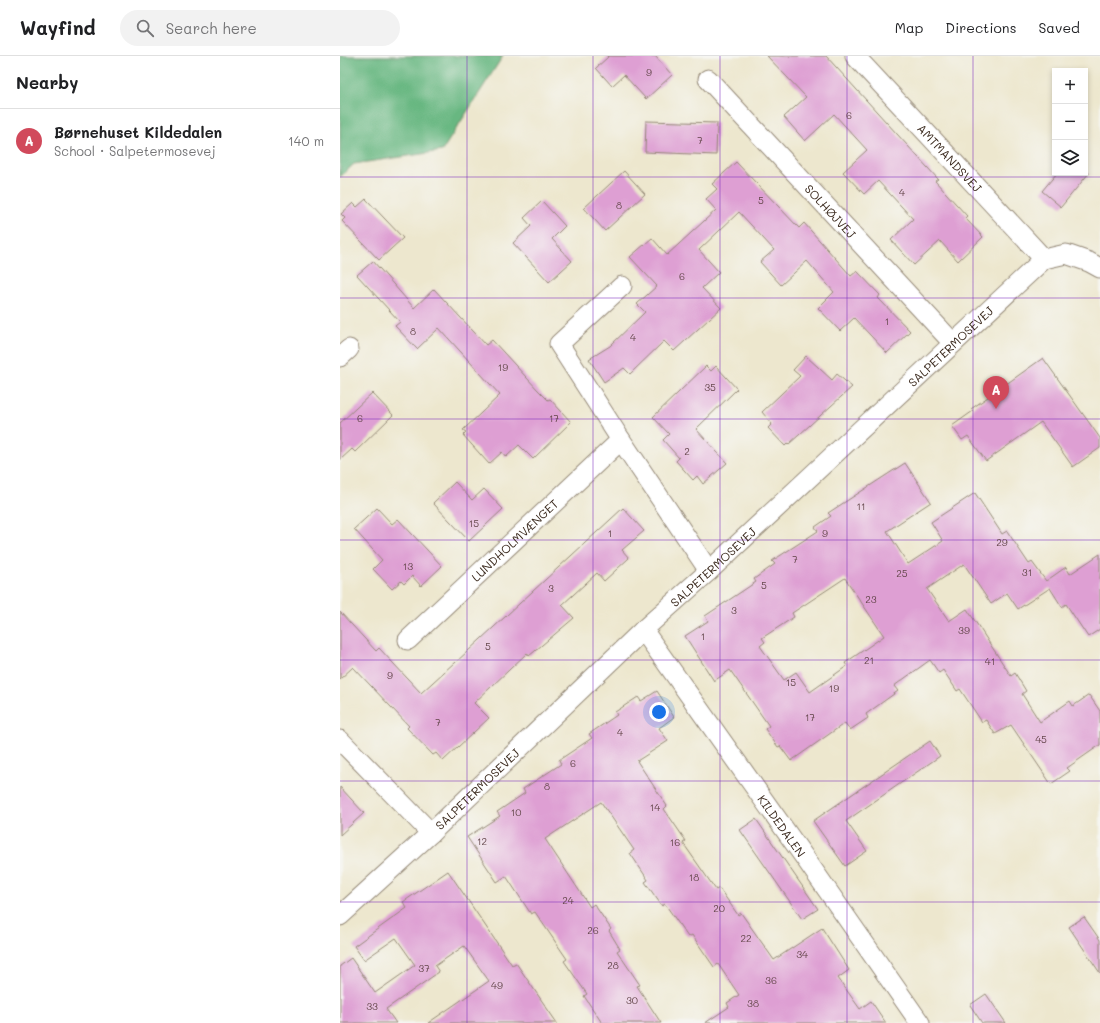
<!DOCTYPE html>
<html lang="en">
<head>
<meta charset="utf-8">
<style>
	body { margin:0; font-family:Mali,sans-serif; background:#f2f2f2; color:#202124 }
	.controls { position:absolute; right:12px; top:12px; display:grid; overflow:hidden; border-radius:0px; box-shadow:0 2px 6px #0003 }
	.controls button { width:36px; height:36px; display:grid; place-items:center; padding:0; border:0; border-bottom:1px solid #e0e0e0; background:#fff; color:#202124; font:20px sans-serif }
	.you { position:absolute; left:319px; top:656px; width:14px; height:14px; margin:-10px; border:3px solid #fff; border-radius:50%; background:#1a73e8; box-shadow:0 0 0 6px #1a73e833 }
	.badge { display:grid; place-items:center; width:26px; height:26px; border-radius:50%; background:#d1495b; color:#fff; font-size:13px; font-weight:700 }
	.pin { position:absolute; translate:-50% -33px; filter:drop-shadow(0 1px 2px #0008) }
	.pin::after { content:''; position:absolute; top:21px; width:14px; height:12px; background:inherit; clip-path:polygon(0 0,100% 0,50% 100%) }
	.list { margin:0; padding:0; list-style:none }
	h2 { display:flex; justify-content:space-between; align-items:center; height:52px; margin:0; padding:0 16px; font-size:17px }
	h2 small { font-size:13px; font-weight:400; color:#757577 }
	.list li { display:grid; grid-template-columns:26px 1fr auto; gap:12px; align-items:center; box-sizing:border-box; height:64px; padding:0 16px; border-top:1px solid #e0e0e0 }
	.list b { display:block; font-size:15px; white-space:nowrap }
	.list p { margin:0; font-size:13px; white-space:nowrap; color:#757577 }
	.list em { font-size:13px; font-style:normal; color:#757577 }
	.icon { flex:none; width:22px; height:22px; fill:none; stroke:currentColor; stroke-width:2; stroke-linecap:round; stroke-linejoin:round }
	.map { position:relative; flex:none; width:760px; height:967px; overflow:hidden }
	header { display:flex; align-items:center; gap:24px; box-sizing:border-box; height:56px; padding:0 20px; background:#fff; border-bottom:1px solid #e0e0e0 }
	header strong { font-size:19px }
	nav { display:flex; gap:22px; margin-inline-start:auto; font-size:14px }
	.search { width:280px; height:36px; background:#f2f2f2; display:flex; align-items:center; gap:10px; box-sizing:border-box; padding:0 14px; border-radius:22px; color:#757577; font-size:15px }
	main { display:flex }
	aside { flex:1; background:#fff }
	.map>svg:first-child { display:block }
	.forest { fill:#68b781; stroke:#527050 }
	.building { fill:#de9fd3; fill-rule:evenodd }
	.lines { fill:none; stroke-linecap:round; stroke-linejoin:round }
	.minor-casing { stroke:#948876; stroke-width:21 }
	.minor { stroke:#fff; stroke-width:19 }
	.grid { fill:none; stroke:#7b2cbf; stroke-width:1; stroke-opacity:0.55 }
	.labels { text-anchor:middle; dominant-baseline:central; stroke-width:3; stroke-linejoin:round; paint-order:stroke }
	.number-label { font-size:10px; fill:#64474b }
	.street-label { font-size:12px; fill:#3b2a1e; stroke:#f6f6f2 }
</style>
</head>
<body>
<header>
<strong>Wayfind</strong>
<div class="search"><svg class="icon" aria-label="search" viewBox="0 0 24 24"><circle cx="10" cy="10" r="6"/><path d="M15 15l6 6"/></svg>Search here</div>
<nav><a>Map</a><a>Directions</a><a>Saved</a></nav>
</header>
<main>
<aside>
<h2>Nearby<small></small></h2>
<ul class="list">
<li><span class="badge">A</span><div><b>Børnehuset Kildedalen</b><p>School · Salpetermosevej</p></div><em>140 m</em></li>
</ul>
</aside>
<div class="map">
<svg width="760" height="967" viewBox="0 0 760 967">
	<rect width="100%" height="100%" fill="#f6f6f2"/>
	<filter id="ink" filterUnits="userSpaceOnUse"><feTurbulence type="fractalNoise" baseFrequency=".025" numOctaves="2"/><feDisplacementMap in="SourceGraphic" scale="8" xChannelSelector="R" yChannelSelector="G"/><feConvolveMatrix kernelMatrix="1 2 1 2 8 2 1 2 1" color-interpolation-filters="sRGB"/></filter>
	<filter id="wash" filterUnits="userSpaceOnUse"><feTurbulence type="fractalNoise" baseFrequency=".012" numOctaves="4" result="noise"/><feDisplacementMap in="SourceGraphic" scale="16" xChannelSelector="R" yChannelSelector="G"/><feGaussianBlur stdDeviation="0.9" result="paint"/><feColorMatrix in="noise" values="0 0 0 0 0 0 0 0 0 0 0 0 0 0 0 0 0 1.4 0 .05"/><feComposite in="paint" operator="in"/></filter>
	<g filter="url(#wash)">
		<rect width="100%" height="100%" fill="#ede7ce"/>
		<polygon class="forest" points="0,0 163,0 102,95 14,108 0,121"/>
		<g id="blocks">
			<g class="building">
				<polygon points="267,0 315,0 332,19 306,43 284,19 272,30 256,12 268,1"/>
				<polygon points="427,0 486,0 598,123 595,125 627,160 625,162 643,181 618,205 600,185 574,209 551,184 573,163 538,125 524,138 503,116 527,94 494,58 465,85 444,61 466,41"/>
				<polygon points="306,65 377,67 376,99 305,96"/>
				<polygon points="396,106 459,172 464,167 511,220 517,215 540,239 538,242 570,275 547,297 514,262 500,275 478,252 494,236 467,205 441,229 420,206 434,194 399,156 359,194 379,216 362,232 381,252 334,295 324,285 290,318 284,312 264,326 249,303 270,290 305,256 297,248 317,230 290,201 312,182 327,199 376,154 366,143 377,133 372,128"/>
				<polygon points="284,115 305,138 265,175 244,152"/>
				<polygon points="717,117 749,117 721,151 702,135"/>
				<polygon points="26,143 63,182 39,204 2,165 5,162 1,158 13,147 17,151"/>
				<polygon points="202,145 225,170 212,183 232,205 209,226 173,187 191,170 184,162"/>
				<polygon points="33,205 74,252 94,233 146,289 152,284 198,334 208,344 210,343 231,366 193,403 179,389 166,401 162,396 149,408 123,379 126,376 123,374 160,339 99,272 77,293 55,270 60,266 17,219"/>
				<polygon points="466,300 492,324 497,318 512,331 449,388 448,387 445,390 428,372 432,368 422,356 460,320 453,314"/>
				<polygon points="703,302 760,382 760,392 733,411 701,366 646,405 628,380 622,384 612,370 633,355 631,353"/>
				<polygon points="366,310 371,315 376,310 397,333 356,373 387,407 363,428 357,420 353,424 336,405 339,402 323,384 329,378 313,361"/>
				<polygon points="32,337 53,359 15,396 12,393 0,404 0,367"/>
				<path d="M565 407 591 446 547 475 568 508 603 485 591 466 635 437 662 478 667 475 689 508 692 506 706 525 726 511 730 518 760 498V573L748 581 726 548 722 551 710 532 678 553 667 537 651 548 624 508 587 533 609 565 627 553 671 620 675 617 686 635 682 638 700 666 730 645 733 650 749 639 760 655V689L727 712 730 715 711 728 671 669 655 678 646 664 642 666 620 633 617 635 603 614 599 617 590 604 554 630 558 635 526 658 528 662 510 674 505 667 451 705 440 690 438 691 425 673 429 670 390 614 374 625 345 580 368 565 365 560 416 526 414 523 435 508 432 505 478 475 475 471 491 460 488 457ZM505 522 544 580 505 607 507 610 470 636 456 616 444 624 420 590 425 586 422 582 454 561 452 557Z"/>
				<polygon points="115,426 132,444 144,433 163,453 129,485 93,447"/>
				<polygon points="37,452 52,468 58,463 102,510 81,530 72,520 64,528 61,525 52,533 33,513 42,504 14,473"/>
				<polygon points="283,452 304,475 282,494 289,502 264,525 257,517 222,549 234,562 189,600 187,597 134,647 149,662 103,705 96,697 93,699 67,672 69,670 13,611 0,623 0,556 36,595 39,592 81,637 115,606 115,607"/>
				<polygon points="317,635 334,661 319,672 328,685 297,705 327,750 324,753 346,785 343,787 376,834 379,832 398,859 401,857 434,904 482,872 509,914 498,922 520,953 531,945 546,967 365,967 389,951 387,947 399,939 378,908 374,911 352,879 348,881 325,848 322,850 305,826 308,824 290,797 294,794 261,746 205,783 250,851 254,848 271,873 269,875 280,893 277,895 300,929 297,930 321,967 262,967 244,940 247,938 224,905 227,903 195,856 191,858 166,820 157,826 127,781 160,760 157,756 185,737 183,733 221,708 219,704 252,682 249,678 277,659 275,656 298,641 301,645"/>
				<polygon points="590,685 600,700 506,765 527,795 505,810 473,765"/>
				<polygon points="0,731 24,757 0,779"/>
				<polygon points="416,763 478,853 462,863 400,774"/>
				<polygon points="108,815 172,909 176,907 217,967 88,967 149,925 124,890 95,910 99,916 46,953 56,967 0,967 0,910 11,902 35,937 75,909 56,882 24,904 14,890 67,852 63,846"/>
				<polygon points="744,861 760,884 760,917 729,871"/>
				<polygon points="646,938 666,967 642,967 630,949"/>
			</g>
		</g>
	</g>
	<g filter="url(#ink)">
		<use href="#blocks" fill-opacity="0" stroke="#948876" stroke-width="1"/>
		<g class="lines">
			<g class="minor-casing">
				<g id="minor">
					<path id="s1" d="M515 0 704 203"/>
					<path id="s2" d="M368 23 613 287"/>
					<polyline points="282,230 219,288 281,384 369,515"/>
					<polyline points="0,301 9,293"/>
					<path id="s3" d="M303 574 467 805 580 967"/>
					<path id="s4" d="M68 584 281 384"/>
					<polyline points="0,684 91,777"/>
					<path id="s5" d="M0 860 91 777 303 574 369 515 704 203 726 198 749 206 760 212"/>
				</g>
			</g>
			<use href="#minor" class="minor"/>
		</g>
	</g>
	<path class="grid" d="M127 0V967M253 0V967M380 0V967M507 0V967M633 0V967M0 121H760M0 242H760M0 363H760M0 484H760M0 604H760M0 725H760M0 846H760"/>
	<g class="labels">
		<g class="number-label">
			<text x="309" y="16">9</text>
			<text x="509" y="59">6</text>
			<text x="360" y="84">7</text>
			<text x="562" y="136">4</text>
			<text x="421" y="144">5</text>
			<text x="279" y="149">8</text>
			<text x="342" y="220">6</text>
			<text x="547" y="265">1</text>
			<text x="73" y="275">8</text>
			<text x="293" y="281">4</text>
			<text x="163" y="311">19</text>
			<text x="370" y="331">35</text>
			<text x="20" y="362">6</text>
			<text x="214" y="362">17</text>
			<text x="347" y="395">2</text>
			<text x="521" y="450">11</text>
			<text x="134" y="467">15</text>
			<text x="270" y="477">1</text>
			<text x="485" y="477">9</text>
			<text x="662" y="486">29</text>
			<text x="455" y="503">7</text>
			<text x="68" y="510">13</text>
			<text x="687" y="516">31</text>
			<text x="562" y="517">25</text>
			<text x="424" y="529">5</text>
			<text x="211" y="532">3</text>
			<text x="531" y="543">23</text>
			<text x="394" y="554">3</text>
			<text x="624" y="574">39</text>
			<text x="363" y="580">1</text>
			<text x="148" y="590">5</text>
			<text x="529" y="604">21</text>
			<text x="650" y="605">41</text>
			<text x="50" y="619">9</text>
			<text x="451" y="626">15</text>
			<text x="494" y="632">19</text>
			<text x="470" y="661">17</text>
			<text x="98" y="666">7</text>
			<text x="280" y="676">4</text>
			<text x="701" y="683">45</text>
			<text x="233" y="707">6</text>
			<text x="207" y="730">8</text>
			<text x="315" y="751">14</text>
			<text x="176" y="756">10</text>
			<text x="142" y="785">12</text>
			<text x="335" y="786">16</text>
			<text x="354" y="821">18</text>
			<text x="228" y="844">24</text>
			<text x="379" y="852">20</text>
			<text x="253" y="874">26</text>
			<text x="406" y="882">22</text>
			<text x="462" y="898">34</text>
			<text x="273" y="909">28</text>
			<text x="84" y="912">37</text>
			<text x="431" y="924">36</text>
			<text x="157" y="929">49</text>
			<text x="292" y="944">30</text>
			<text x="413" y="947">38</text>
			<text x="32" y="950">33</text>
		</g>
		<g class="street-label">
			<text stroke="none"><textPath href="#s1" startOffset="139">AMTMANDSVEJ</textPath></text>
			<text stroke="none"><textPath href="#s2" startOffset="180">SOLHØJVEJ</textPath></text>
			<text stroke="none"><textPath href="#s5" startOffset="835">SALPETERMOSEVEJ</textPath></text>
			<text stroke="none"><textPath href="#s4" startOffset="146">LUNDHOLMVÆNGET</textPath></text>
			<text stroke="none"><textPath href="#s5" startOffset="511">SALPETERMOSEVEJ</textPath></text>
			<text stroke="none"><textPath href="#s5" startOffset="187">SALPETERMOSEVEJ</textPath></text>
			<text stroke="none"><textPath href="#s3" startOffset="240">KILDEDALEN</textPath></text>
		</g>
	</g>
</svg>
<div class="controls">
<button>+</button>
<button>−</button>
<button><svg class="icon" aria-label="layers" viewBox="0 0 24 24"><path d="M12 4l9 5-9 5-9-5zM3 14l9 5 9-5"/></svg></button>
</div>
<div class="you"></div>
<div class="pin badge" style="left:656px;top:353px">A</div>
</div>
</main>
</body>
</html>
